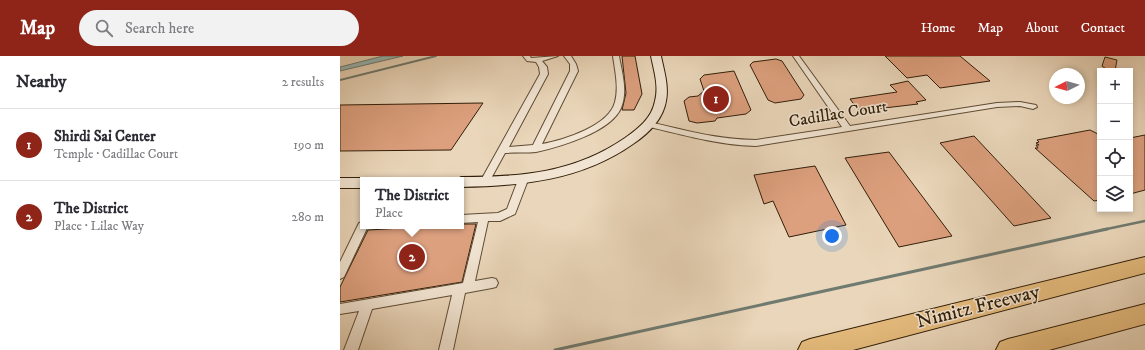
<!DOCTYPE html>
<html lang="en">
<head>
<meta charset="utf-8">
<style>
	body { margin:0; font-family:"IM FELL DW Pica",serif; background:#f2f2f3; color:#2b2b33 }
	.controls { position:absolute; right:12px; top:12px; display:grid; overflow:hidden; border-radius:0px; box-shadow:0 2px 6px #0003 }
	.controls button { width:36px; height:36px; display:grid; place-items:center; padding:0; border:0; border-bottom:1px solid #e1e1e2; background:#fff; color:#2b2b33; font:20px sans-serif }
	.compass { position:absolute; left:709px; top:12px; width:36px; height:36px; border-radius:50%; background:#fff; box-shadow:0 2px 6px #0003; rotate:265deg }
	.you { position:absolute; left:492px; top:180px; width:14px; height:14px; margin:-10px; border:3px solid #fff; border-radius:50%; background:#1a73e8; box-shadow:0 0 0 6px #1a73e833 }
	.badge { display:grid; place-items:center; width:26px; height:26px; border-radius:50%; background:#8f2418; color:#fff; font-size:13px; font-weight:700 }
	.pin { position:absolute; translate:-50% -50%; border:2px solid #fff; box-shadow:0 1px 4px #0006 }
	.popup { position:absolute; left:20px; top:121px; width:104px; height:52px; box-sizing:border-box; display:grid; place-content:center; border-radius:0px; background:#fff; filter:drop-shadow(0 1px 3px #0005); font-size:13px; white-space:nowrap; color:#7c7c81 }
	.popup b { font-size:15px; color:#2b2b33 }
	.popup::after { content:''; position:absolute; left:50%; top:100%; margin-left:-8px; border:8px solid transparent; border-top-color:#fff }
	.list { margin:0; padding:0; list-style:none }
	h2 { display:flex; justify-content:space-between; align-items:center; height:52px; margin:0; padding:0 16px; font-size:17px }
	h2 small { font-size:13px; font-weight:400; color:#7c7c81 }
	.list li { display:grid; grid-template-columns:26px 1fr auto; gap:12px; align-items:center; box-sizing:border-box; height:72px; padding:0 16px; border-top:1px solid #e1e1e2 }
	.list b { display:block; font-size:15px; white-space:nowrap }
	.list p { margin:0; font-size:13px; white-space:nowrap; color:#7c7c81 }
	.list em { font-size:13px; font-style:normal; color:#7c7c81 }
	.icon { flex:none; width:22px; height:22px; fill:none; stroke:currentColor; stroke-width:2; stroke-linecap:round; stroke-linejoin:round }
	.map { position:relative; flex:none; width:805px; height:294px; overflow:hidden }
	header { display:flex; align-items:center; gap:24px; box-sizing:border-box; height:56px; padding:0 20px; background:#8f2418; color:#fff }
	header strong { font-size:19px }
	nav { display:flex; gap:22px; margin-inline-start:auto; font-size:14px }
	.search { width:280px; height:36px; background:#f2f2f3; display:flex; align-items:center; gap:10px; box-sizing:border-box; padding:0 14px; border-radius:22px; color:#7c7c81; font-size:15px }
	main { display:flex }
	aside { flex:1; background:#fff }
	.map>svg:first-child { display:block }
	.water { fill:#98b8b5; stroke:#6f7a70 }
	.lines { fill:none; stroke-linecap:round; stroke-linejoin:round }
	.stream-far2 { stroke:#6f7a70; stroke-width:2 }
	.stream-far1 { stroke:#6f7a70; stroke-width:2.5 }
	.stream { stroke:#6f7a70; stroke-width:3 }
	.building { fill:#dda07e; stroke:#311e08 }
	.street-casing { stroke:#5f4c34; stroke-width:2 }
	.secondary-casing { stroke:#311e08; stroke-width:2 }
	.highway-casing { stroke:#311e08; stroke-width:2 }
	.street { fill:#f1e4d2; fill-rule:evenodd }
	.secondary { fill:#f1e4d2; fill-rule:evenodd }
	.highway { fill:#e5bb7d; fill-rule:evenodd }
	.labels { text-anchor:middle; dominant-baseline:central; stroke-width:3; stroke-linejoin:round; paint-order:stroke }
	.street-label { font-size:17px; fill:#311e08; stroke:#f1e4d2 }
	.near-street-label { font-size:20px; fill:#311e08; stroke:#f1e4d2 }
</style>
</head>
<body>
<header>
<strong>Map</strong>
<div class="search"><svg class="icon" aria-label="search" viewBox="0 0 24 24"><circle cx="10" cy="10" r="6"/><path d="M15 15l6 6"/></svg>Search here</div>
<nav><a>Home</a><a>Map</a><a>About</a><a>Contact</a></nav>
</header>
<main>
<aside>
<h2>Nearby<small>2 results</small></h2>
<ul class="list">
<li><span class="badge">1</span><div><b>Shirdi Sai Center</b><p>Temple · Cadillac Court</p></div><em>190 m</em></li>
<li><span class="badge">2</span><div><b>The District</b><p>Place · Lilac Way</p></div><em>280 m</em></li>
</ul>
</aside>
<div class="map">
<svg width="805" height="294" viewBox="0 0 805 294">
	<rect width="100%" height="100%" fill="#ead6ba"/>
	<filter id="stains"><feTurbulence type="fractalNoise" baseFrequency=".005" numOctaves="4"/><feColorMatrix values="0 0 0 0 .2 0 0 0 0 .09 0 0 0 0 .02 0 0 0 .5 -.17"/></filter>
	<radialGradient id="worn" r=".72"><stop offset=".6" stop-color="#630" stop-opacity="0"/><stop offset="1" stop-color="#630" stop-opacity=".3"/></radialGradient>
	<polygon class="water" points="43,0 63,0 0,15 0,11"/>
	<g class="lines">
		<polyline class="stream-far2" points="0,24 96,0"/>
		<polyline class="stream-far1" points="762,174 805,165"/>
		<polyline class="stream" points="215,294 767,173"/>
	</g>
	<g class="building">
		<polygon points="282,0 295,0 302,38 294,54 282,54 286,37"/>
		<polygon points="545,0 620,0 650,25 600,32 587,19 567,22"/>
		<polygon points="765,1 777,4 775,15 769,15 762,10"/>
		<polygon points="436,3 442,5 464,39 461,43 435,47 428,44 410,9 413,6"/>
		<polygon points="394,15 411,54 406,58 377,62 375,65 357,67 349,65 344,45 349,41 358,40 364,35 360,23 364,19"/>
		<polygon points="568,25 586,44 576,46 578,48 519,55 510,43 557,36 550,29"/>
		<polygon points="143,47 111,94 0,95 0,49"/>
		<polygon points="750,74 760,79 760,144 754,145 695,92 698,92 696,89 699,89 696,87 699,86 697,84"/>
		<polygon points="805,79 805,134 790,138 790,82"/>
		<polygon points="634,80 711,162 674,170 600,87"/>
		<polygon points="549,96 612,180 559,191 505,102"/>
		<polygon points="475,110 506,169 449,181 433,145 424,148 414,119"/>
		<polygon points="121,168 136,168 122,226 0,246 0,231 28,174 96,170 121,170"/>
	</g>
	<g class="lines">
		<g class="street-casing">
			<g id="street">
				<path d="M183 0H190L191 2 218 0 202 5 207 11 208 18 169 91 193 89 230 15V8L224 0H231L236 8 238 15 202 88C224 84 269 70 275 46 279 31 275 15 273 0H279C282 17 288 35 281 52 271 76 219 91 196 96 187 97 175 96 165 97L148 128H142L140 126 200 18 199 11 196 6 187 5Z"/>
				<path d="M453 0H459L510 70 657 47 680 46 696 49 697 51 693 53 680 50 657 51 416 90C378 89 343 79 306 70L305 68 309 66C345 74 379 84 416 84L502 71Z"/>
				<polygon points="183,121 188,124 175,158 160,165 148,165 135,225 152,222 156,223 158,227 156,231 152,232 125,237 113,294 99,294 112,239 32,253 18,294 4,294 19,255 0,258 0,248 123,227 138,166 121,167 121,159 158,157 167,153 178,124"/>
				<polygon points="23,166 23,170 28,170 4,221 0,223 0,206 19,167"/>
			</g>
		</g>
		<g class="secondary-casing">
			<g id="secondary">
				<path d="M311 0H321C324 15 329 30 326 45 323 63 308 78 293 88 242 124 182 130 121 131V124H116L121 121C181 121 234 117 285 82 298 73 312 62 315 45 319 30 314 15 311 0Z"/>
				<polygon points="0,122 23,122 28,124 23,124 23,132 0,132"/>
			</g>
		</g>
		<g class="highway-casing">
			<g id="highway">
				<polygon points="805,201 805,217 513,294 458,294 462,286 470,283"/>
				<polygon points="805,248 805,268 709,294 656,294 660,286 668,283"/>
			</g>
		</g>
		<use href="#street" class="street"/>
		<use href="#secondary" class="secondary"/>
		<use href="#highway" class="highway"/>
	</g>
	<g class="labels">
		<g class="street-label">
			<text transform="translate(498 58) rotate(-9)">Cadillac Court</text>
		</g>
		<g class="near-street-label">
			<text transform="translate(638 251) rotate(-14)">Nimitz Freeway</text>
		</g>
	</g>
	<rect width="100%" height="100%" filter="url(#stains)"/>
	<rect width="100%" height="100%" fill="url(#worn)"/>
</svg>
<div class="controls">
<button>+</button>
<button>−</button>
<button><svg class="icon" aria-label="locate" viewBox="0 0 24 24"><circle cx="12" cy="12" r="6"/><path d="M12 2v4M12 18v4M2 12h4M18 12h4"/></svg></button>
<button><svg class="icon" aria-label="layers" viewBox="0 0 24 24"><path d="M12 4l9 5-9 5-9-5zM3 14l9 5 9-5"/></svg></button>
</div>
<svg class="compass" viewBox="-18 -18 36 36"><path d="M0-13l5 13h-10z" fill="#e53935"/><path d="M0 13l5-13h-10z" fill="#7c7c81"/></svg>
<div class="you"></div>
<div class="pin badge" style="left:376px;top:43px">1</div>
<div class="pin badge" style="left:72px;top:201px">2</div>
<div class="popup"><b>The District</b>Place</div>
</div>
</main>
</body>
</html>
